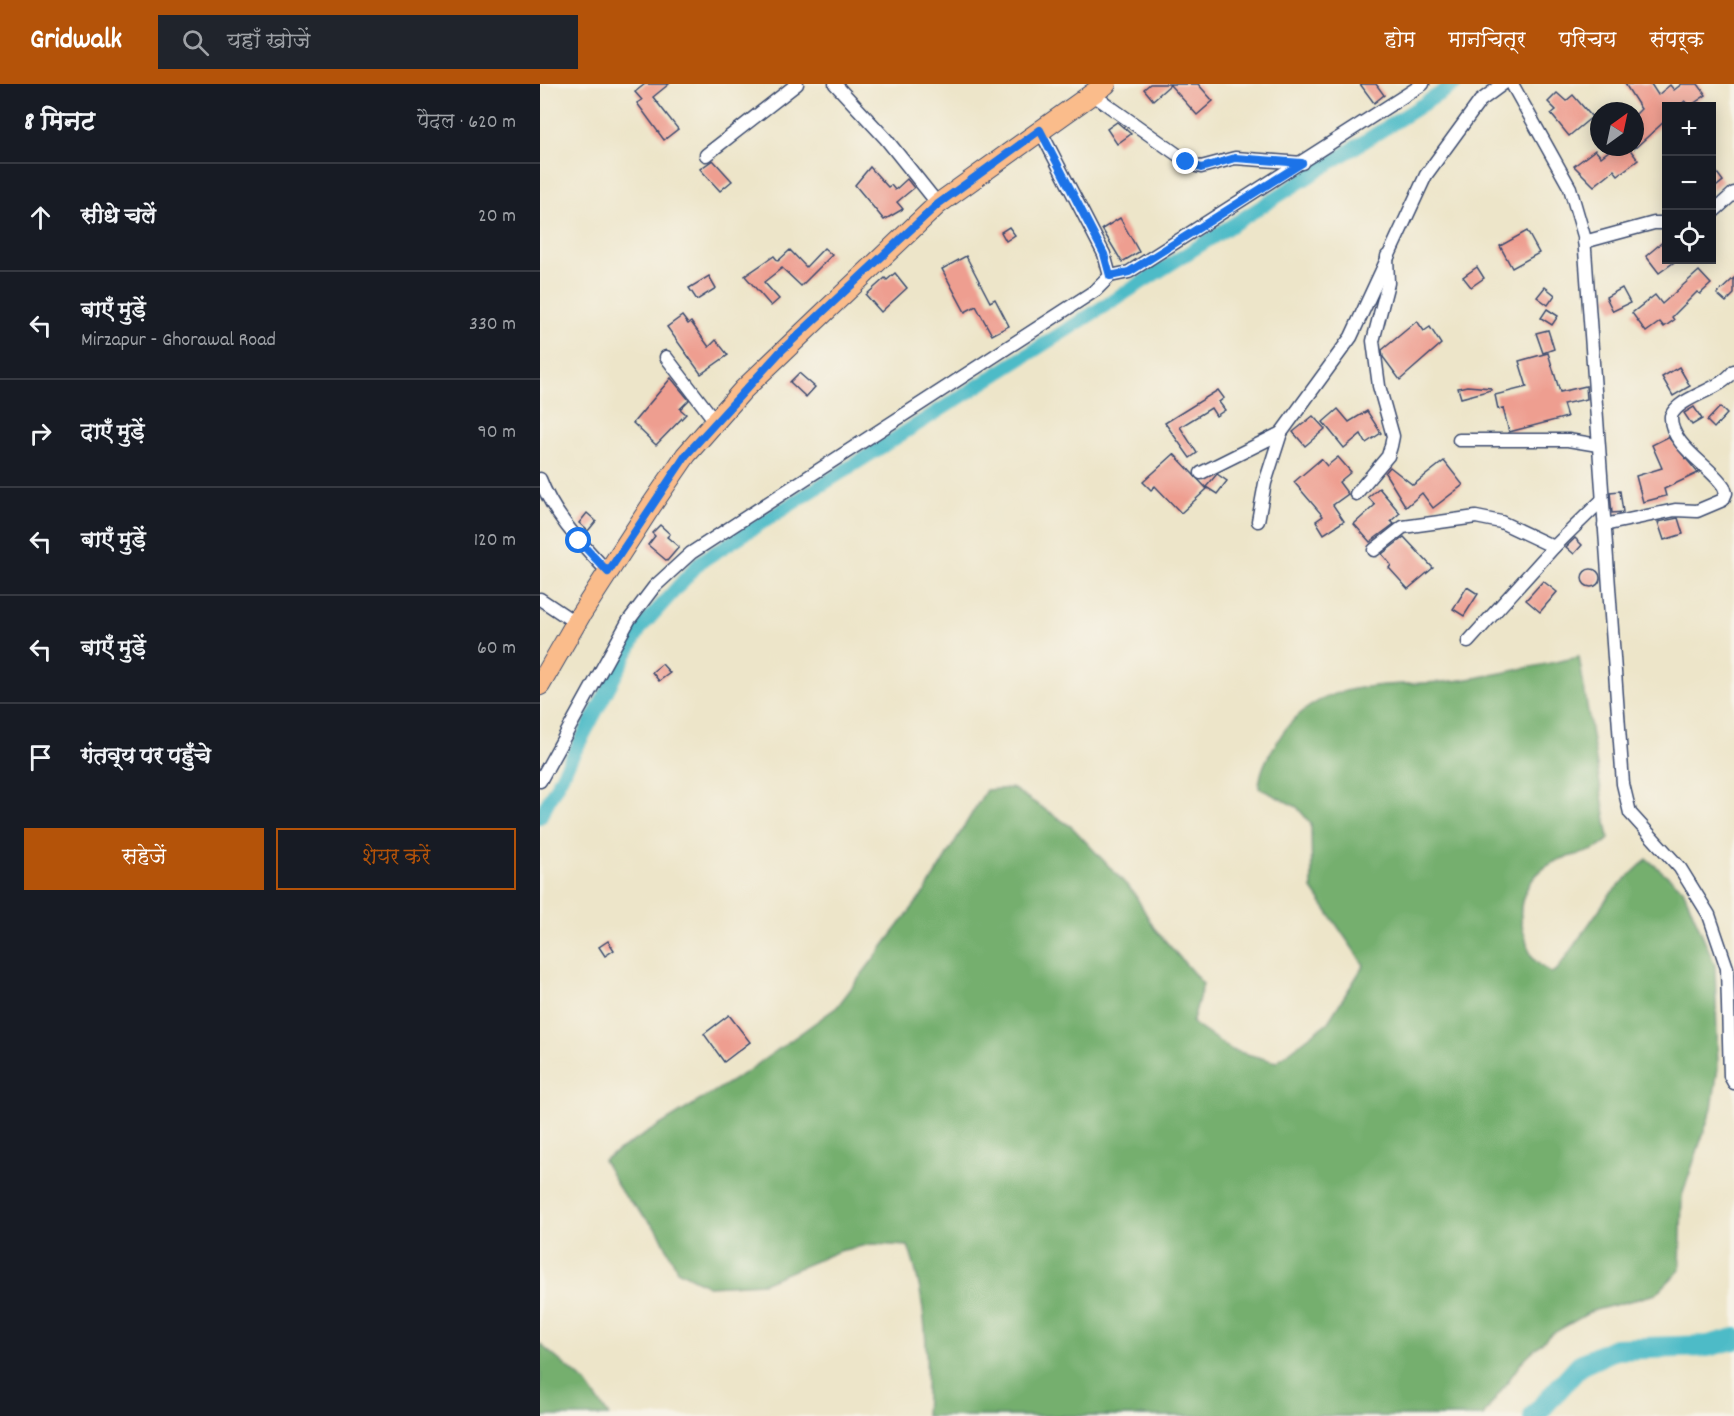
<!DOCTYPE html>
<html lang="hi">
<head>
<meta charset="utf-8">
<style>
	body { margin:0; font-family:Dekko,"Playpen Sans Deva",sans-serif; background:#20242c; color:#f1f3f6 }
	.controls { position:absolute; right:18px; top:18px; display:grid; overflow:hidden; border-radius:0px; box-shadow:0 3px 15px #0003 }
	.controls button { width:54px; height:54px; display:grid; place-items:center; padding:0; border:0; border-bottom:2px solid #363941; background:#171b24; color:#f1f3f6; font:30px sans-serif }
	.compass { position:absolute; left:1050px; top:18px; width:54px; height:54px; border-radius:50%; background:#171b24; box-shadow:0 3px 15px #0003; rotate:33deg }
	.stop { position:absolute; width:18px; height:18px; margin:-14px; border:4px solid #1a73e8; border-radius:50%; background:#fff }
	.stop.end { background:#1a73e8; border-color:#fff; box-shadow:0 2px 6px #0008 }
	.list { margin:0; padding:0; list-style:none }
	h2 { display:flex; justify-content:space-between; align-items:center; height:78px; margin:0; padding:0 24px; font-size:26px }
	h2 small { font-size:20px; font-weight:400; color:#9ea1a6 }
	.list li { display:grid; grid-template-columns:39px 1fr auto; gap:18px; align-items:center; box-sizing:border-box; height:108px; padding:0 24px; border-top:2px solid #363941 }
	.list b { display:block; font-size:22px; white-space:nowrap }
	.list p { margin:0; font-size:20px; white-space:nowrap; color:#9ea1a6 }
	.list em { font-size:20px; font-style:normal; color:#9ea1a6 }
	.actions { display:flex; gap:12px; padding:18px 24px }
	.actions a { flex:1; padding:14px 0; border:2px solid #b45309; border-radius:0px; text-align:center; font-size:21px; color:#b45309 }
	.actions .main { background:#b45309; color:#fff }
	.icon { flex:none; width:33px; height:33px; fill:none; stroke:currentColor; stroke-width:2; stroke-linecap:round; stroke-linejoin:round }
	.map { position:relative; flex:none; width:1194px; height:1332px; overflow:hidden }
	header { display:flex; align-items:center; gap:36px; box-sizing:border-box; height:84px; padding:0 30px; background:#b45309; color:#fff }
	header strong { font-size:28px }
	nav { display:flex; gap:33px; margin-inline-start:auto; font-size:21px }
	.search { width:420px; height:54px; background:#20242c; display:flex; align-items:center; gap:15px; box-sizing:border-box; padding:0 21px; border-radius:0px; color:#9ea1a6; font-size:22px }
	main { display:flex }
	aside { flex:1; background:#171b24 }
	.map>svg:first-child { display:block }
	.forest { fill:#74af6e; stroke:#486f66; stroke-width:1.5 }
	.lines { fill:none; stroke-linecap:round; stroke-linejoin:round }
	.canal { stroke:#4ebbc7; stroke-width:14 }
	.river { stroke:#4ebbc7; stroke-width:22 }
	.building { fill:#ee9e90 }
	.minor-casing { stroke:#3a4a6e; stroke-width:15 }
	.primary-casing { stroke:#3a4a6e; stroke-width:22 }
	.minor { stroke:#fff; stroke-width:12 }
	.primary { stroke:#fabc8b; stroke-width:20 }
	.route { stroke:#1a73e8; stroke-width:8 }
</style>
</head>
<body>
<header>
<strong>Gridwalk</strong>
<div class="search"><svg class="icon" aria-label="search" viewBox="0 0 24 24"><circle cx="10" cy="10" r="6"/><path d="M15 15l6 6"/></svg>यहाँ खोजें</div>
<nav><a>होम</a><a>मानचित्र</a><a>परिचय</a><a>संपर्क</a></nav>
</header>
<main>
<aside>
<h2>8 मिनट<small>पैदल · 620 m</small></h2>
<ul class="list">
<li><svg class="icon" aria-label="ahead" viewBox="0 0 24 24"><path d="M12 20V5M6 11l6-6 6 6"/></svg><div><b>सीधे चलें</b></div><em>20 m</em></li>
<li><svg class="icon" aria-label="left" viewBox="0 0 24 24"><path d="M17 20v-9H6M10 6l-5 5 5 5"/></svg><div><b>बाएँ मुड़ें</b><p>Mirzapur - Ghorawal Road</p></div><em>330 m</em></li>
<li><svg class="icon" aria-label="right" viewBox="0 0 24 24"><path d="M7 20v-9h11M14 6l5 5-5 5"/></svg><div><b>दाएँ मुड़ें</b></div><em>90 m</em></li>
<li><svg class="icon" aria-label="left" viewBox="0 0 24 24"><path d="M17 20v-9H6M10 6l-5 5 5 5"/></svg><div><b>बाएँ मुड़ें</b></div><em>120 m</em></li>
<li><svg class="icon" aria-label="left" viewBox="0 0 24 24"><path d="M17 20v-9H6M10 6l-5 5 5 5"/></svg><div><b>बाएँ मुड़ें</b></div><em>60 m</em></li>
<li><svg class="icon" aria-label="arrive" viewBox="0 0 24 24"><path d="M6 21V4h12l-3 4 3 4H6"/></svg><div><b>गंतव्य पर पहुँचे</b></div></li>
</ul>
<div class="actions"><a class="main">सहेजें</a><a>शेयर करें</a></div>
</aside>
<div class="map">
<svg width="1194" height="1332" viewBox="0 0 1194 1332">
	<rect width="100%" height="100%" fill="#f7f3e8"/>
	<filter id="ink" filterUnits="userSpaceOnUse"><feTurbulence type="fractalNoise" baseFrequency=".0167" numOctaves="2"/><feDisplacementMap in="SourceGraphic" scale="12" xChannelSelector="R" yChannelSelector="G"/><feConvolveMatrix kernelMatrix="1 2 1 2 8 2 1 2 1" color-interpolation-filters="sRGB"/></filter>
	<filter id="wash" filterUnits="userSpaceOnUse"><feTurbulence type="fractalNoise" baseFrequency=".008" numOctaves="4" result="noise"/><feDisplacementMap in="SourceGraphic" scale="24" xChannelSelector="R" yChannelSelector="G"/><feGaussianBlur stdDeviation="1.35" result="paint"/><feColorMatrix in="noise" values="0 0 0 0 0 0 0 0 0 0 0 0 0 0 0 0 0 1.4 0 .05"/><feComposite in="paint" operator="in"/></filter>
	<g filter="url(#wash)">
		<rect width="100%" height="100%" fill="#ede5c9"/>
		<g class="forest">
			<path d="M1039 573 1069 755C1055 769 1042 769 1024 774 993 784 974 814 983 845 991 871 987 873 1011 889L1017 886 1070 810 1107 775 1143 805 1175 881 1178 984 1172 1024 1142 1112 1140 1186 1116 1210 1052 1227 1010 1251 983 1276 943 1332H385C388 1274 388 1217 368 1162L332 1160 299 1167 223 1199 168 1202 137 1186 119 1148 82 1109 63 1076 208 987 297 923 386 806 446 706 472 704 532 743 594 809 614 844 663 900 652 939 692 966 736 978 788 938 824 881 772 805 771 740 757 723 719 704C720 685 727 674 737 658 777 588 854 605 922 596 961 590 1000 581 1039 573Z"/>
			<polygon points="0,1260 46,1299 69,1332 0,1332"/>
		</g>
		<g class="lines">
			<polyline class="canal" points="0,733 100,545 160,478 915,0"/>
			<polyline class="river" points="994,1332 1040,1281 1075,1265 1168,1262 1194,1255"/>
		</g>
		<g id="blocks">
			<g class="building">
				<polygon points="105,0 129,0 113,13 138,45 124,56 97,19 102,16 95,8"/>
				<polygon points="610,0 658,0 673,17 657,31 630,1 613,16 604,5"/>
				<polygon points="820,0 836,0 844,11 834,19"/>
				<polygon points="1085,0 1111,0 1118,11 1130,1 1134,6 1142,0 1158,0 1166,11 1150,22 1145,17 1139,22 1126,22 1126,36 1095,64 1095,31 1101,25"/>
				<polygon points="1017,9 1026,17 1033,11 1052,33 1029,52 1011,30 1016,26 1008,18"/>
				<polygon points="577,38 591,50 577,60 567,45"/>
				<polygon points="1074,63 1088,63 1098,76 1078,91 1074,86 1054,102 1034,82 1055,66 1061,73"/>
				<polygon points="173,76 192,97 180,107 160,85"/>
				<polygon points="1172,82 1183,97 1172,106"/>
				<polygon points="330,83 348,103 351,101 355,106 367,95 374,104 357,118 363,125 344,136 315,101"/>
				<polygon points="580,134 599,168 582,178 562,145"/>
				<polygon points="469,143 475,151 466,157 461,148"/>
				<polygon points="987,147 999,169 972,184 960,162"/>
				<polygon points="1126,155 1126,176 1137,176 1119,189 1106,172"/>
				<polygon points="284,164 292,171 261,202 242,184 224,198 239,215 231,222 205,192 234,172 238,177 250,166 266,183"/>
				<polygon points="426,172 450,218 455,215 469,242 452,251 436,222 425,228 402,185"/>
				<polygon points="937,183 944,194 931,203 923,193"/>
				<polygon points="1159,187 1171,200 1160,210 1157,208 1132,233 1134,236 1124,243 1120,238 1106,248 1092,229 1115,211 1122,220"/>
				<polygon points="355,189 367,204 341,228 326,211 345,194 347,196"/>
				<polygon points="169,192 176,204 157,216 149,204"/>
				<polygon points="1194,194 1194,210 1186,218 1177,210"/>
				<polygon points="1005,203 1015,211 1008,221 997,213"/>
				<polygon points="1082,204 1090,219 1073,227 1066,213"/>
				<polygon points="1007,225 1018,232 1012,241 1001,234"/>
				<polygon points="142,232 148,240 151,238 169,263 176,256 188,271 161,290 127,243"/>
				<polygon points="877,237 884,247 890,243 901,260 860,296 843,273 842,266"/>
				<polygon points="1008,246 1014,265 1003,269 996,249"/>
				<polygon points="1008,269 1020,308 1046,302 1047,315 1023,320 1027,333 969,348 963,324 958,325 955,311 987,303 979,277"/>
				<polygon points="1139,283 1150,302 1133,312 1122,293"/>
				<polygon points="259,289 275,303 266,313 250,298"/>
				<polygon points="131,294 149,316 140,325 146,330 116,361 93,339"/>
				<polygon points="927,302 951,304 951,306 921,314 918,304"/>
				<polygon points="678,306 684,314 679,318 685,326 676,332 671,324 640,343 657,369 650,374 625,339"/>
				<polygon points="1154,323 1162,335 1152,341 1144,329"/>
				<polygon points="1180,323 1187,330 1174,344 1167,337"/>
				<polygon points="798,325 809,338 827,327 841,349 826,359 821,350 804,364 783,338"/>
				<polygon points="773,332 785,345 765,362 753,348"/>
				<polygon points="1128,353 1158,389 1124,405 1126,412 1103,418 1096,392 1122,384 1112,361"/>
				<polygon points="634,370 667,405 641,429 615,402 611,406 603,398"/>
				<polygon points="798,373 811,388 799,398 808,410 793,421 804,437 784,450 776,437 783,432 754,398 781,375 787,382"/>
				<polygon points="904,377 923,401 893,424 882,409 866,423 845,389 850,383 873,401"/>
				<polygon points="677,390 687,397 677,410 666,403"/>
				<polygon points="839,404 860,429 851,437 854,440 830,458 814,440 835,421 828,413"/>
				<polygon points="1080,407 1083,428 1072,429 1070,408"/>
				<polygon points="47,429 56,437 48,447 39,439"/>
				<polygon points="1138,434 1143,450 1124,456 1118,438"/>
				<polygon points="120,441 130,450 127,453 139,463 127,477 108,461 115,452 112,449"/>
				<polygon points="864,453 893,484 868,505 849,484 851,481 842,470"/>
				<polygon points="1035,454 1042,461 1034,470 1026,463"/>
				<circle cx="1051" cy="494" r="9"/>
				<polygon points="1003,497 1017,508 1000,528 986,516"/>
				<polygon points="927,503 938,510 924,532 913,525"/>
				<polygon points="122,580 130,589 119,597 112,588"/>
				<polygon points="68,857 74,866 65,872 59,863"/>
				<polygon points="189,931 210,958 184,978 164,950"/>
			</g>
		</g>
	</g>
	<g filter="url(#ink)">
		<use href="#blocks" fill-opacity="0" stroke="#3a4a6e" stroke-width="1.5"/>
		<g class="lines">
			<g class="minor-casing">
				<g id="minor">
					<polyline points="295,0 346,55 398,120"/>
					<polyline points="972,0 1030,104 1044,152 1083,700 1090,729 1140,784 1169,831 1187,884 1190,992 1194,999"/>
					<polyline points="552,10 652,81 661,83 695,74 762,79"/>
					<polyline points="166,71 257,0"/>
					<polyline points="1172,129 1194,109"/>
					<polyline points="1044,158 1114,139 1126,139"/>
					<polyline points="570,192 589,188 883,0"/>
					<polyline points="126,273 175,337"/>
					<polyline points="919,356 1028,356 1058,361"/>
					<polyline points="661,389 741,349"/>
					<path d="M0 395C14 432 40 458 68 488"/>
					<polyline points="816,410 848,372 851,362 853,352 839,302 833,257 848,199 847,172"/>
					<polyline points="718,437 725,399 741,349 811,253 886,91 940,17 963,0"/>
					<path d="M1064 441 1135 426 1157 427 1183 416 1186 409 1184 403C1171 382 1129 361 1131 332 1140 312 1178 308 1194 287"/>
					<polyline points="834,466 863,443 936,433 961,438 1014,463 1062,416"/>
					<polyline points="0,515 36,539"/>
					<polyline points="928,558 1014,463"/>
					<polyline points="0,697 89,536 114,503 151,469 556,206 570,192 564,170 500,46"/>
				</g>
			</g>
			<g class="primary-casing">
				<polyline id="primary" points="0,601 41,530 111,422 146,371 203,306 398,120 566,0"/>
			</g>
			<use href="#minor" class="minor"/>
			<use href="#primary" class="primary"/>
		</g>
	</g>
	<g class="lines" filter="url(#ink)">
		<polyline class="route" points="39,457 68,488 146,371 240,268 398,120 500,46 564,170 570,192 589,188 762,79 695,74 661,84 646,78"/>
	</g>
</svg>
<div class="controls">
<button>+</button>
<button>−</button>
<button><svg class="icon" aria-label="locate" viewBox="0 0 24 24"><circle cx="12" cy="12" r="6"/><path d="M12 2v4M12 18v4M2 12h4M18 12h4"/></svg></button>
</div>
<svg class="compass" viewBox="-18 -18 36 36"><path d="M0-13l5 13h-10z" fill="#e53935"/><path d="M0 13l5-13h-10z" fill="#9ea1a6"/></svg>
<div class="stop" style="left:39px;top:457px"></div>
<div class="stop end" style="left:646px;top:78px"></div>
</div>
</main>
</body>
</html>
